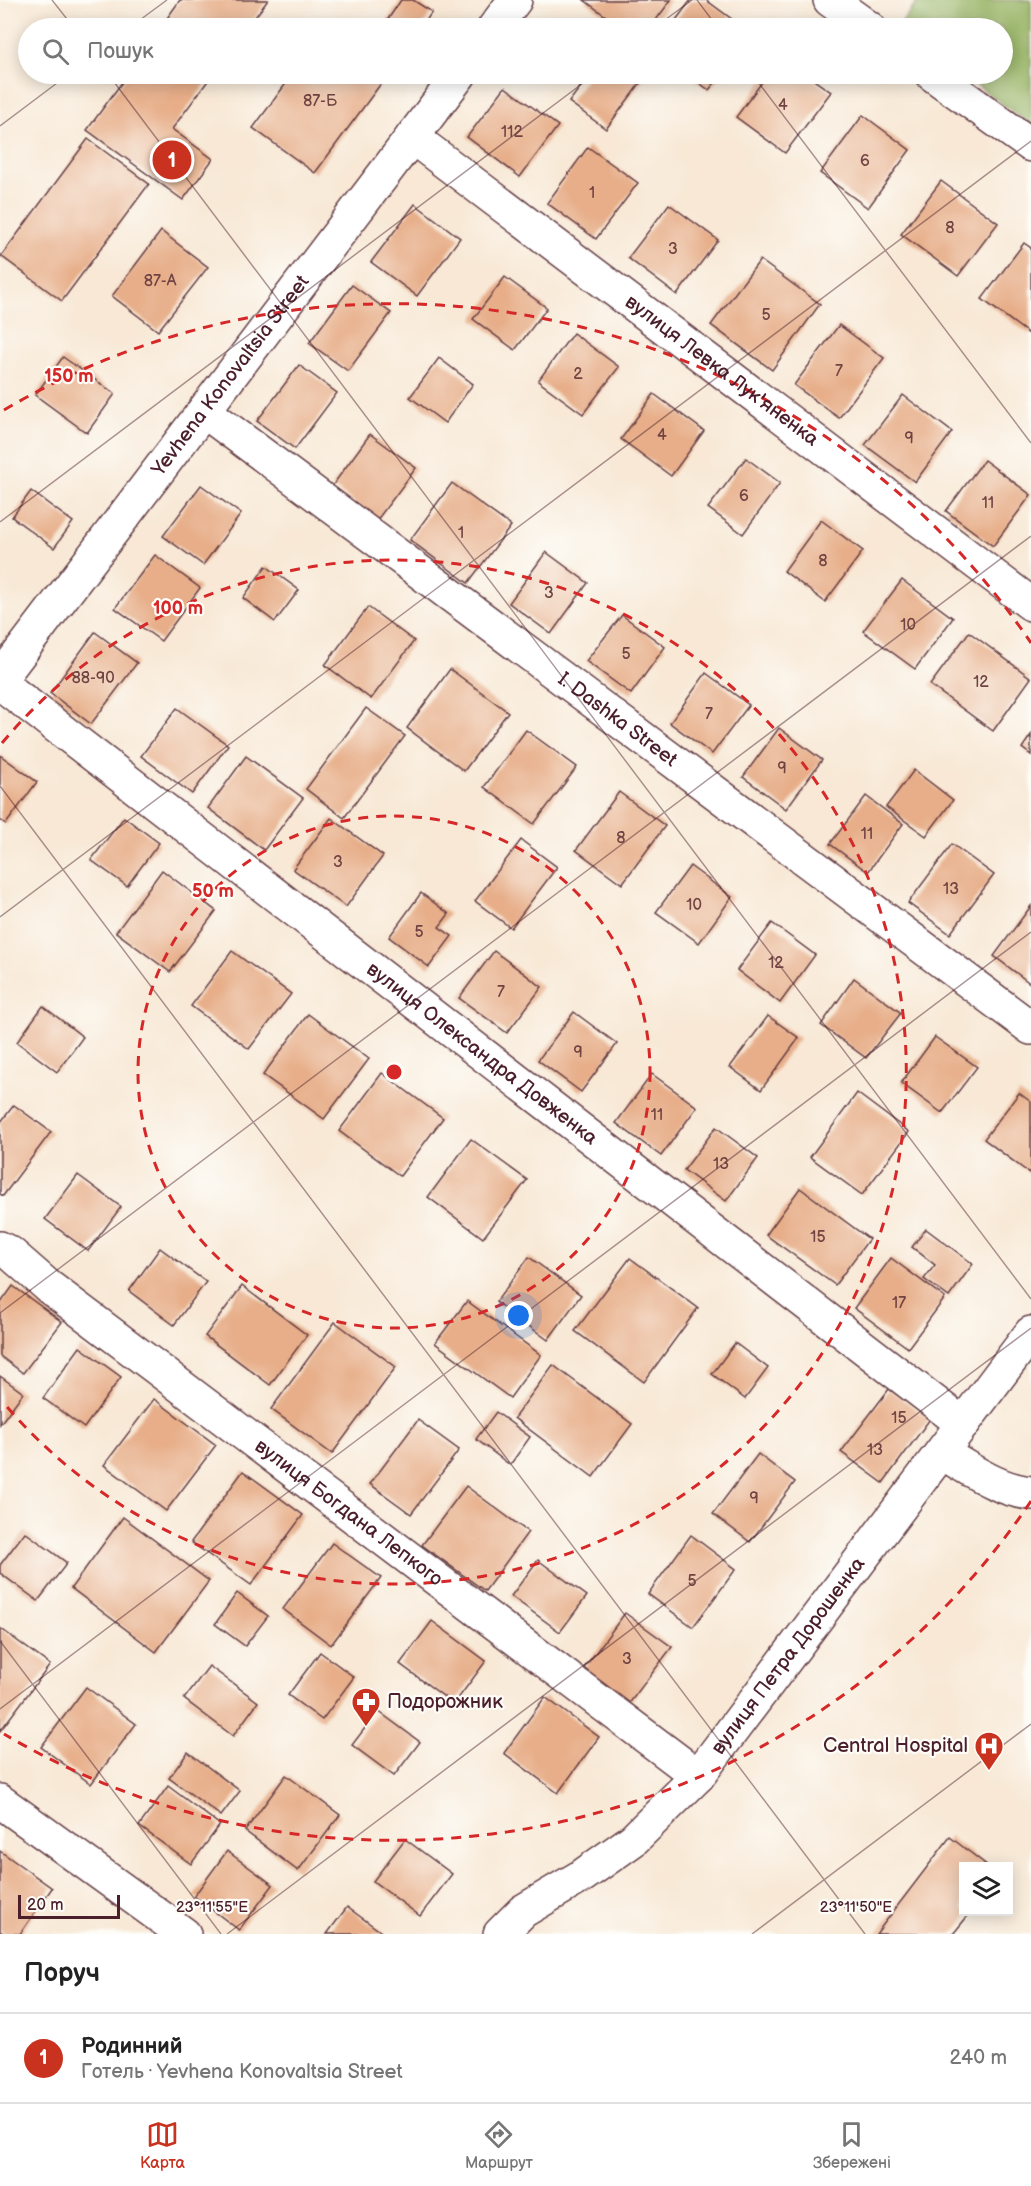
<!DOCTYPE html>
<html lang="uk">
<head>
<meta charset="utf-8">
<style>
	body { margin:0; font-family:"Balsamiq Sans",sans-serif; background:#f2f2f2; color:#222 }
	.controls { position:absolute; right:18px; bottom:18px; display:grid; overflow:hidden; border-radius:0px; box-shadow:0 3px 15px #0003 }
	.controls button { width:54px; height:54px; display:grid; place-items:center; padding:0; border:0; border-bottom:2px solid #e0e0e0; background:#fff; color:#222; font:30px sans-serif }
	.scale { position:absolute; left:18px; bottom:15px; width:102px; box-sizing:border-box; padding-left:6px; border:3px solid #4a1f2b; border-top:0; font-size:16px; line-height:21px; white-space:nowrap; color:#4a1f2b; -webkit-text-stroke:4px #fdfcf7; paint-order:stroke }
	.you { position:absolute; left:519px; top:1316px; width:21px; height:21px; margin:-15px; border:4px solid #fff; border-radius:50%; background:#1a73e8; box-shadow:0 0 0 9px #1a73e833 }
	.badge { display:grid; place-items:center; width:39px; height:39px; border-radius:50%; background:#c8321e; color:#fff; font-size:20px; font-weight:700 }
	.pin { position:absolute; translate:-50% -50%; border:3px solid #fff; box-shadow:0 2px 6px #0006 }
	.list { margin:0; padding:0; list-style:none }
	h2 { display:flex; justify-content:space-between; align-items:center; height:78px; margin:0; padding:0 24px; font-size:26px }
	h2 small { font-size:20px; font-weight:400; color:#767676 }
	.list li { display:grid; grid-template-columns:39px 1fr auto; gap:18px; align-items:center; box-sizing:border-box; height:90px; padding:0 24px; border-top:2px solid #e0e0e0 }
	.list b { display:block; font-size:22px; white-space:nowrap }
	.list p { margin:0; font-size:20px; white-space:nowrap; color:#767676 }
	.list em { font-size:20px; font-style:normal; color:#767676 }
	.icon { flex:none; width:33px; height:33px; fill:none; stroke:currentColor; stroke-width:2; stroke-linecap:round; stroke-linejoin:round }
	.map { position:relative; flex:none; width:1031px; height:1934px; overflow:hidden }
	.search { position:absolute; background:#fff; box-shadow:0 3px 15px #0003; left:18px; right:18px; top:18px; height:66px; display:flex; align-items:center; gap:15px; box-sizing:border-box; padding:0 21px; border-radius:33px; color:#767676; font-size:22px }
	.sheet { height:168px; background:#fff }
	nav { display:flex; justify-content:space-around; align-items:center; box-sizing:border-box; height:84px; border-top:2px solid #e0e0e0; background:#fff; font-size:16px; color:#767676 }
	nav a { display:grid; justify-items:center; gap:3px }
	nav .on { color:#c8321e }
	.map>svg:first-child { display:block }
	.forest { fill:#96b264; stroke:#706848; stroke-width:1.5 }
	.building { fill:#e7ae89 }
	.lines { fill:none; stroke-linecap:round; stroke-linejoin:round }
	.minor-casing { stroke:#643d44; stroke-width:36 }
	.tertiary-casing { stroke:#643d44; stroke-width:36 }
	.minor { stroke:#fff; stroke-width:33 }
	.tertiary { stroke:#fff; stroke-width:33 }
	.ticks { fill:none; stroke:#4a1f2b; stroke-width:1.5; stroke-opacity:0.45 }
	.ring { fill:none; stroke:#d62828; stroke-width:3; stroke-dasharray:10 8 }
	.labels { text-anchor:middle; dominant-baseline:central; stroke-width:4.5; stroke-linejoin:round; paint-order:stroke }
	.number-label { font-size:16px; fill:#714342 }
	.street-label { font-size:20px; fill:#4a1f2b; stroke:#fdfcf7 }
	.poi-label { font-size:20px; fill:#4a1f2b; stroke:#fdfcf7; text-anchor:start }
	.ticks-label { font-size:15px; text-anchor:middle; fill:#4a1f2b; stroke:#fdfcf7; stroke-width:4.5; stroke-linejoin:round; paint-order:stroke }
	.centre { fill:#d62828; stroke:#fdfcf7; stroke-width:3 }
	.ring-label { font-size:18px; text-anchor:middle; font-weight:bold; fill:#d62828; stroke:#fdfcf7; stroke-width:4.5; stroke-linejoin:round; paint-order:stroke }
</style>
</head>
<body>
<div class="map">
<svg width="1031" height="1934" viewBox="0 0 1031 1934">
	<rect width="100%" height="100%" fill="#fdfcf7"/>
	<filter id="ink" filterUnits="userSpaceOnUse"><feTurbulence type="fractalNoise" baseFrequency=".0167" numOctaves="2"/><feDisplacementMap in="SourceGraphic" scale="12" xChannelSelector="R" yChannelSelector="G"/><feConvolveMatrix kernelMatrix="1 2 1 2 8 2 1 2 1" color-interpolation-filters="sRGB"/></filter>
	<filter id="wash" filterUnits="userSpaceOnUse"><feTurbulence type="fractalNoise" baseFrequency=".008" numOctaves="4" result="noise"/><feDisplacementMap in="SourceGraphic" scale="24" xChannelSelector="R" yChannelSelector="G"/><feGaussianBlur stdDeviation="1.35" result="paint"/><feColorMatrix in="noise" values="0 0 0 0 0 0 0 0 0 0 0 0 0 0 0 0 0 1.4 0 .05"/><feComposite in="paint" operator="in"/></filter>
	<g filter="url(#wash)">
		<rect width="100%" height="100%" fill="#f8e8d5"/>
		<polygon class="forest" points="919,0 1031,0 1031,125 962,74 1002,74 1002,28 902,28 899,26"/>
		<g id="blocks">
			<g class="building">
				<polygon points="180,0 268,0 247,28 160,28"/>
				<polygon points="401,0 413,0 432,12 421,28 382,28"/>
				<polygon points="584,0 671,0 650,28 622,28"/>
				<polygon points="691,0 706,0 744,28 670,28"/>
				<polygon points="128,74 213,74 172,129 213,159 183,200 87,130"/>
				<polygon points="293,74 388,74 315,173 253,128"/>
				<polygon points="590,74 647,74 606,129 569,102"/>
				<polygon points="687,74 722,74 709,90"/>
				<polygon points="768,74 805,74 831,92 785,153 736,117"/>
				<polygon points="505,87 558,126 520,177 467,137"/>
				<polygon points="863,115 910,150 868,208 820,173"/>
				<polygon points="88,139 149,184 62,301 1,256"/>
				<polygon points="588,147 638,183 596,239 547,203"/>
				<polygon points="941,181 998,223 958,276 901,234"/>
				<polygon points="415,204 460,238 417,296 371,262"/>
				<polygon points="669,204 718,240 677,295 628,258"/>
				<polygon points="161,231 208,267 158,331 112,296"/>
				<polygon points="1024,243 1031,248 1031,331 1029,334 982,299"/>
				<polygon points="760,260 820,304 772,370 711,325"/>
				<polygon points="505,277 547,308 515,350 473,319"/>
				<polygon points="352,285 391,313 348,371 309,343"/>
				<polygon points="839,325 884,358 839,418 794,385"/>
				<polygon points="573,333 619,367 583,414 538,381"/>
				<polygon points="63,357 115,394 87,433 35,395"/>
				<polygon points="439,358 473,384 445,423 410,397"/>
				<polygon points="299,365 337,393 295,449 257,421"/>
				<polygon points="654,394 704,431 671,476 621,439"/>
				<polygon points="903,395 952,432 915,482 865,445"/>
				<polygon points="370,434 416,468 377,520 332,486"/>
				<polygon points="746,458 780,483 743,534 708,508"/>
				<polygon points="984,460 1031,495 993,546 946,511"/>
				<polygon points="452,483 511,526 468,583 410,540"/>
				<polygon points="201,485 241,514 203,565 163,536"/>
				<polygon points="31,491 73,522 54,548 12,517"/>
				<polygon points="821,520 863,551 825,602 784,571"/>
				<polygon points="546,552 588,583 551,634 509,603"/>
				<polygon points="155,555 200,588 161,641 115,608"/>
				<polygon points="266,566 299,590 275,622 243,598"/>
				<polygon points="902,580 953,618 915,669 863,631"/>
				<polygon points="368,607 414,641 371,699 325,665"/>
				<polygon points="622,615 665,647 631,694 586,661"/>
				<polygon points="95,632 137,663 91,724 50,693"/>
				<polygon points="969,632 1031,678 993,731 930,685"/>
				<polygon points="450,669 508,712 464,771 407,728"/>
				<polygon points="706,673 749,705 712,754 670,723"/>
				<polygon points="177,708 228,745 192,794 141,756"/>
				<polygon points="366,708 405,736 344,818 306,789"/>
				<polygon points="779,728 822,760 786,809 743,777"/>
				<polygon points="526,730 577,767 534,824 484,787"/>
				<polygon points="1031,735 1031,755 1022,748"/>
				<polygon points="0,755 37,782 6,824 0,820"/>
				<polygon points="246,756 303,798 264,850 208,808"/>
				<polygon points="914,770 953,800 926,836 886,807"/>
				<polygon points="619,792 665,826 622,884 576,850"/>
				<polygon points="866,796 903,824 868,872 830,844"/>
				<polygon points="124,817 159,843 127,886 91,860"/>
				<polygon points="331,818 383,856 346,907 293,869"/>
				<polygon points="521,840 557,867 511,928 475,901"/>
				<polygon points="952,844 994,875 950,934 908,903"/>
				<polygon points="690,866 732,897 699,943 656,912"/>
				<polygon points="162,870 216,911 170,972 116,932"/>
				<polygon points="421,893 449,914 439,927 452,936 429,967 389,937"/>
				<polygon points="1031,906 1031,984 994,956"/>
				<polygon points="772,923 815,955 780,1003 737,970"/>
				<polygon points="232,951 291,994 249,1049 191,1006"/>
				<polygon points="494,951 542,987 507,1033 459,998"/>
				<polygon points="854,978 901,1013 866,1058 821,1025"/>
				<polygon points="43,1006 83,1037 57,1072 17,1042"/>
				<polygon points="574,1012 617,1044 581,1092 538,1060"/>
				<polygon points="308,1014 369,1059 324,1119 263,1075"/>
				<polygon points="768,1016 799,1038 761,1090 730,1067"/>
				<polygon points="935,1037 977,1067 942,1113 901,1083"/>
				<polygon points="382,1073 443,1118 400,1176 339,1131"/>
				<polygon points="652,1074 697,1107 661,1156 616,1123"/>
				<polygon points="857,1093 909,1132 862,1195 810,1157"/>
				<polygon points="1019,1093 1031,1102 1031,1171 1029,1173 984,1139"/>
				<polygon points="14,1105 51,1132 3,1196 0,1194 0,1123"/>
				<polygon points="716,1127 758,1158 726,1201 684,1170"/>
				<polygon points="471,1139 527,1180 483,1238 428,1197"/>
				<polygon points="78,1175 121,1207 88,1251 45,1219"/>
				<polygon points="800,1188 869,1239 835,1285 766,1235"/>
				<polygon points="926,1229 973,1264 949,1297 924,1279 935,1265 912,1247"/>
				<polygon points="160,1248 206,1282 174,1325 129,1291"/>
				<polygon points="529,1257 581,1295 548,1340 496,1302"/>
				<polygon points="630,1258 698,1308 644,1382 575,1331"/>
				<polygon points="891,1258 945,1298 908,1348 854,1308"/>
				<polygon points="13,1286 62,1322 23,1373 0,1356 0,1304"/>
				<polygon points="242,1286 307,1335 270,1385 205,1336"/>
				<polygon points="467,1301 541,1355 510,1398 435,1343"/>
				<polygon points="335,1322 396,1367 332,1454 271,1409"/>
				<polygon points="735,1343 768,1368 745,1399 712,1374"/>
				<polygon points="80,1347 121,1377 84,1428 43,1398"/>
				<polygon points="553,1365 632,1424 593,1477 514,1418"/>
				<polygon points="0,1376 23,1393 0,1424"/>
				<polygon points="889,1389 930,1419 883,1483 841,1452"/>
				<polygon points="154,1399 216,1445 166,1511 104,1465"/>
				<polygon points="496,1412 530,1437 510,1465 476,1439"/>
				<polygon points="418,1420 459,1450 411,1514 370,1484"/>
				<polygon points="758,1454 795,1482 750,1542 713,1514"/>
				<polygon points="243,1471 303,1515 251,1585 191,1542"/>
				<polygon points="466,1486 528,1532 485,1591 422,1545"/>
				<polygon points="123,1517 209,1581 156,1652 71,1588"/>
				<polygon points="25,1532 67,1563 38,1601 0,1573 0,1565"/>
				<polygon points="691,1535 736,1569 693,1627 648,1594"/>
				<polygon points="332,1543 381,1578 331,1645 283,1609"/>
				<polygon points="538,1560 587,1596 560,1632 511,1596"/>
				<polygon points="237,1593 268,1616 245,1646 215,1624"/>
				<polygon points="625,1613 672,1647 628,1705 582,1671"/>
				<polygon points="432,1621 486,1661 454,1704 400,1664"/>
				<polygon points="0,1628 50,1665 0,1731"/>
				<polygon points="320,1652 354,1677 322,1720 288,1695"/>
				<polygon points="209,1666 258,1702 233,1736 184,1699"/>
				<polygon points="86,1687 136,1724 91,1784 41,1747"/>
				<polygon points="545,1697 599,1737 558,1793 504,1753"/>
				<polygon points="378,1711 420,1742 394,1776 352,1745"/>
				<polygon points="188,1752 240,1791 221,1816 169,1778"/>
				<polygon points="286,1775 340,1815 298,1871 245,1831"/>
				<polygon points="168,1786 220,1825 191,1864 139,1826"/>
				<polygon points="950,1837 988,1866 963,1866 963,1911 971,1912 953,1934 876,1934"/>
				<polygon points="405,1839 452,1874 420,1916 373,1881"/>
				<polygon points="0,1851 52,1888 20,1934 4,1934 0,1931"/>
				<polygon points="227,1851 273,1885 239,1930 194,1896"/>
				<polygon points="347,1907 384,1934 327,1934"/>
			</g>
		</g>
	</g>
	<g filter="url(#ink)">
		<use href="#blocks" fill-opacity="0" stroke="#643d44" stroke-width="1.5"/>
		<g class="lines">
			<g class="minor-casing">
				<g id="minor">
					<polyline points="830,0 869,28"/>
					<polyline points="932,74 1031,145"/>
					<path id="s1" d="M412 137 1031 604"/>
					<path id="s2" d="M204 411 1031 1028"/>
					<path id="s3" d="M0 683 963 1424"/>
					<path id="s4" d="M0 1248 10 1253 49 1287 698 1776"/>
					<path d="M942 1453C970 1469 998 1490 1031 1493"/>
					<polyline points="0,1801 184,1934"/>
					<path id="s5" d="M500 1934 523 1911 582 1876 633 1840 698 1776 1031 1333"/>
				</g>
			</g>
			<g class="tertiary-casing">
				<g id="tertiary">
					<polyline points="494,28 515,0"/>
					<path id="s6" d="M0 679 460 74"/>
				</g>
			</g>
			<use href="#minor" class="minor"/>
			<use href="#tertiary" class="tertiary"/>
		</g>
	</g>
	<path class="ticks" d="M52 0 74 28M697 0 718 28M129 28 167 0M654 28 692 0M108 74 1031 1299M752 74 1031 443M0 126 69 74M0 522 595 74M0 786 865 1934M0 917 1031 141M0 1313 1031 536M0 1641 221 1934M0 1709 1031 932M227 1934 1031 1328M752 1934 1031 1724"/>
	<g class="ring">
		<circle cx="394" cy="1072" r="256"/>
		<path d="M2 743A512 512 0 1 1 2 1401"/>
		<path d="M1031 1501A768 768 0 0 1 4 1734M4 410A768 768 0 0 1 1031 643"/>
	</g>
	<defs>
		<g id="pharmacy-pin" transform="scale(1.5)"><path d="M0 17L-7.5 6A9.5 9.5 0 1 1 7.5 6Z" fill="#c8321e" stroke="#fdfcf7"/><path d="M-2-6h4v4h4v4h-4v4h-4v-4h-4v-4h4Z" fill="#fff"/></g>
		<g id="hospital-pin" transform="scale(1.5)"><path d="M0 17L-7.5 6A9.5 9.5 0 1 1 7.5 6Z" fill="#c8321e" stroke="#fdfcf7"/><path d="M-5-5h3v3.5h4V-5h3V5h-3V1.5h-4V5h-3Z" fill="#fff"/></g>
	</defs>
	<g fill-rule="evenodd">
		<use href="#pharmacy-pin" x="366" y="1702"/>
		<use href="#hospital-pin" x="989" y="1746"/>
	</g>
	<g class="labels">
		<g class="number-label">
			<text x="320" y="101">87-Б</text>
			<text x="783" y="105">4</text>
			<text x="512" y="132">112</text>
			<text x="865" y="161">6</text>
			<text x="592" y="193">1</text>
			<text x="950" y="228">8</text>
			<text x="673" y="249">3</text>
			<text x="160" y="281">87-А</text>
			<text x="766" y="315">5</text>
			<text x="839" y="371">7</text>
			<text x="578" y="374">2</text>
			<text x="662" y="435">4</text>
			<text x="909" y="438">9</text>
			<text x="744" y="496">6</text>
			<text x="988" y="503">11</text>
			<text x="461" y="533">1</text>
			<text x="823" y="561">8</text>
			<text x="549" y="593">3</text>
			<text x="908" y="625">10</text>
			<text x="626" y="654">5</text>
			<text x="93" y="678">88-90</text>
			<text x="981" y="682">12</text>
			<text x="709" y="714">7</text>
			<text x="782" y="768">9</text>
			<text x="867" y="834">11</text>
			<text x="621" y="838">8</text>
			<text x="338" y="862">3</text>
			<text x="951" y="889">13</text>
			<text x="694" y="905">10</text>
			<text x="419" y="932">5</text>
			<text x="776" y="963">12</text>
			<text x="501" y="992">7</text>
			<text x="578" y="1052">9</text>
			<text x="657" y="1115">11</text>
			<text x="721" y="1164">13</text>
			<text x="818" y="1237">15</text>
			<text x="899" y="1303">17</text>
			<text x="899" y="1418">15</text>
			<text x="875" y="1450">13</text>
			<text x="754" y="1498">9</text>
			<text x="692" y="1581">5</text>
			<text x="627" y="1659">3</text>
		</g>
		<g class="street-label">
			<text stroke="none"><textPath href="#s1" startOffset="388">вулиця Левка Лук'яненка</textPath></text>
			<text stroke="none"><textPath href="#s6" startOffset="381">Yevhena Konovaltsia Street</textPath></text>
			<text stroke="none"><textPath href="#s2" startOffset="516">I. Dashka Street</textPath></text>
			<text stroke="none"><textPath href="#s3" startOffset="608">вулиця Олександра Довженка</textPath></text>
			<text stroke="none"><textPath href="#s4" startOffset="438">вулиця Богдана Лепкого</textPath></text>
			<text stroke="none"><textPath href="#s5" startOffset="405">вулиця Петра Дорошенка</textPath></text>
		</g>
		<g class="poi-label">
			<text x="387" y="1702">Подорожник</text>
			<text x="968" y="1746" text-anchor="end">Central Hospital</text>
		</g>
	</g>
	<g class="ticks-label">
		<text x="212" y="1912">23°11'55"E</text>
		<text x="856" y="1912">23°11'50"E</text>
	</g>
	<circle cx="394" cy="1072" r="9" class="centre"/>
	<g class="ring-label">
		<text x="69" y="382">150 m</text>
		<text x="178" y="614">100 m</text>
		<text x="213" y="897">50 m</text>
	</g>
</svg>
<div class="controls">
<button><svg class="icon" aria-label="layers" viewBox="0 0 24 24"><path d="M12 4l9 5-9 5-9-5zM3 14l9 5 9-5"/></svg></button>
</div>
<div class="scale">20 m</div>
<div class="you"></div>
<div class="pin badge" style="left:172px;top:160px">1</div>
<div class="search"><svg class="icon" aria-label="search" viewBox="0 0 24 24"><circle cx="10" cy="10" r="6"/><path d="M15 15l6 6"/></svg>Пошук</div>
</div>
<section class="sheet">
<h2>Поруч<small></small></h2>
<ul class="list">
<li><span class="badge">1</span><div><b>Родинний</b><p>Готель · Yevhena Konovaltsia Street</p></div><em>240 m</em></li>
</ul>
</section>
<nav>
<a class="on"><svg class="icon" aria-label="map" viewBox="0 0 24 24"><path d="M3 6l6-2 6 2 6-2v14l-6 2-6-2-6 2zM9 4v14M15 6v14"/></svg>Карта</a>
<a><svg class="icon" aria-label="directions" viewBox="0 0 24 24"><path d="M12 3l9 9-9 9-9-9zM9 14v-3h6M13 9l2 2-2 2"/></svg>Маршрут</a>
<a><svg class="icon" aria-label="saved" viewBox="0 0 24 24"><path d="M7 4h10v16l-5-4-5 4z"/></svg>Збережені</a>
</nav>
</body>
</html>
